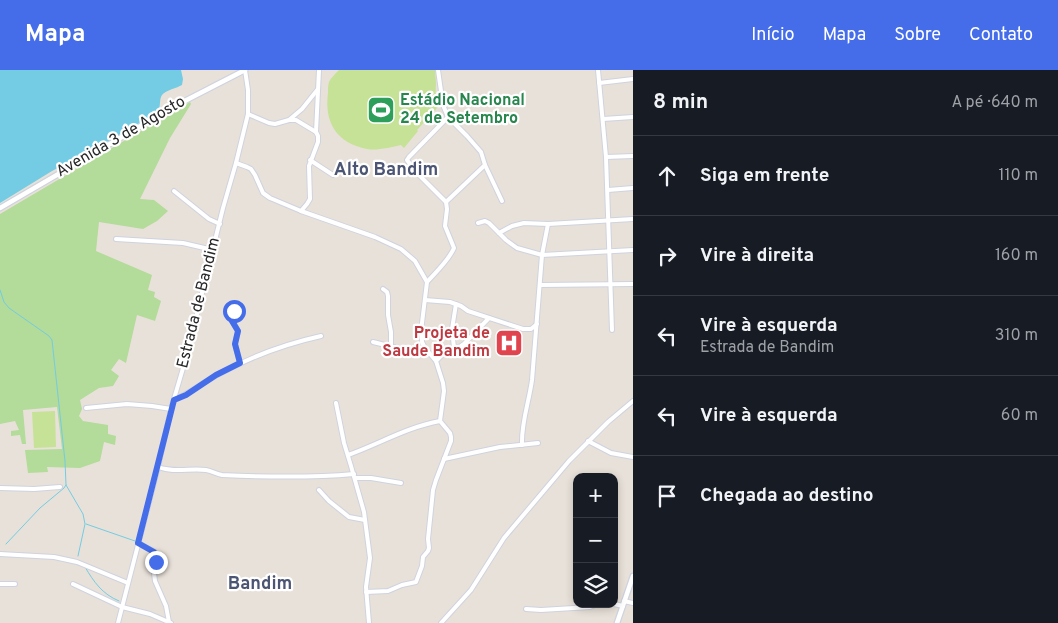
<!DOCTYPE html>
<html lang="pt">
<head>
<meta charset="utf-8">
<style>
	body { margin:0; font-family:Overpass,sans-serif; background:#20242c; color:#f1f3f6 }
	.controls { position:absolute; right:15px; bottom:15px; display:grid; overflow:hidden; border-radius:10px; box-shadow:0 2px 8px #0003 }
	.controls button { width:45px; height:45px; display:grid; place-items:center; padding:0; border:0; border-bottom:1px solid #363941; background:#171b24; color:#f1f3f6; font:25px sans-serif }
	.stop { position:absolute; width:15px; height:15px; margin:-11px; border:4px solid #456dea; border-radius:50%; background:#fff }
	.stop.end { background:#456dea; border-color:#fff; box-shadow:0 1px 5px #0008 }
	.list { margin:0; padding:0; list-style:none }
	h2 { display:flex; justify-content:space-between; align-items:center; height:65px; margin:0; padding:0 20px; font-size:21px }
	h2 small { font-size:16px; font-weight:400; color:#9ea1a6 }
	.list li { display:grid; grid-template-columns:32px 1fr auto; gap:15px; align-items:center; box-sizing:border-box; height:80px; padding:0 20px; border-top:1px solid #363941 }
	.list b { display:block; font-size:19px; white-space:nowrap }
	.list p { margin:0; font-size:16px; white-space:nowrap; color:#9ea1a6 }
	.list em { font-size:16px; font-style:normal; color:#9ea1a6 }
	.icon { flex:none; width:28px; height:28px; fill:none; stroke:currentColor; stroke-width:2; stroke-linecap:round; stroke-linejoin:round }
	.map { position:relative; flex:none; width:633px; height:553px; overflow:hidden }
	header { display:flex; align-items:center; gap:30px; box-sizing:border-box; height:70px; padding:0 25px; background:#456dea; color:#fff }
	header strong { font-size:24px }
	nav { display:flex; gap:28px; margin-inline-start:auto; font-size:18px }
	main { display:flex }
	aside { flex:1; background:#171b24 }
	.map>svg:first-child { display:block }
	.green { fill:#b3db99 }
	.pitch { fill:#c6e296 }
	.water { fill:#73cce3 }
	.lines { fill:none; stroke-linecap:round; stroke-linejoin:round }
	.stream { stroke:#73cce3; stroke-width:1 }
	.minor-casing { stroke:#cfd3df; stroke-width:6 }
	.tertiary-casing { stroke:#cfd3df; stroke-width:7 }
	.minor { stroke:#fff; stroke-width:4 }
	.tertiary { stroke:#fff; stroke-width:4.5 }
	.route { stroke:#456dea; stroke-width:6 }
	.labels { text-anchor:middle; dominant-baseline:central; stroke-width:4.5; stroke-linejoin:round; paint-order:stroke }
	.leisure-label { font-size:16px; font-weight:bold; fill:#27864d; stroke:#fff; text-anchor:start }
	.street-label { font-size:16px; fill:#272727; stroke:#fff }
	.health-label { font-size:16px; font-weight:bold; fill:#be3a42; stroke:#fff; text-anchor:end }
	.neighbourhood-label { font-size:18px; font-weight:bold; fill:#4c5573; stroke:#fff }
</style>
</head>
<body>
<header>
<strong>Mapa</strong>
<nav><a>Início</a><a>Mapa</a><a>Sobre</a><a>Contato</a></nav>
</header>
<main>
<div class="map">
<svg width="633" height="553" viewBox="0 0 633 553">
	<rect width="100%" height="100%" fill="#e8e1d9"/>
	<polygon class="green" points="190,32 191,34 170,68 140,129 154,130 168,141 157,151 143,159 99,152 96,181 152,205 148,220 155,222 154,227 161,231 155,251 137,245 126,293 119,289 111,300 119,306 113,316 99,318 80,330 82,339 79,346 83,351 108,355 108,364 116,366 115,375 104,372 100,391 80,398 47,397 48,402 28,403 25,380 62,379 57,337 23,340 26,374 22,374 20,365 11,366 11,361 19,360 15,351 0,354 0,144"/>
	<g class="pitch">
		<path d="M339 0H435L436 13 435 34 438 37 417 60 418 61 404 78 401 75C391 77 377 81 367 79 337 73 324 53 328 23 328 20 328 15 329 12 331 8 336 3 339 0Z"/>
		<polygon points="55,341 56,377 34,378 32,342"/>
	</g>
	<path class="water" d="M0 0H181L183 9 182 15C177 18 166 20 162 25 159 29 161 36 158 42L131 59 52 101 0 133Z"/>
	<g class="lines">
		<g class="stream">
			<polyline points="0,220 4,232 9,238 49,266 52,270 65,391 66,415 83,444 85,454 78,486"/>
			<polyline points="86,454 135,471"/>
			<polyline points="6,474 40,438 64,418 66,415"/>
			<path d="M85 497C94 512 102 524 119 531"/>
		</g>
		<g class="minor-casing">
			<g id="minor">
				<polyline points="598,0 606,87 612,260"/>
				<polyline points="599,13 633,9"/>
				<polyline points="248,44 269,53 275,54 289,50 296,50 316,62 318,66 318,72 309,96 310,129 307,134 301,141"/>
				<polyline points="448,47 467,66 481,82 485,95 502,131"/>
				<polyline points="603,49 633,47"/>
				<polyline points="289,50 302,39 318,19"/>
				<polyline points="316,62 319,0"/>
				<polyline points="606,87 633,86"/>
				<polyline points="310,90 333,105"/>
				<polyline points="236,93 247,97 251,99 255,105 263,123 270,128 301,141 375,167 401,179 415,191 427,212 421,261 422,272 425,278 436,291 443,313 444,321 440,351 450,363 451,367 451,371 436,410 433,420 428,469 429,478 428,481 423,487 422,496 416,512 402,515 388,521 366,522"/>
				<polyline points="608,120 633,118"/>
				<polyline points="174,121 209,149 220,154"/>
				<polyline points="446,132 485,95"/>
				<polyline points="478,153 485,151 489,153 506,170 517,178 542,185 633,180"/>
				<polyline points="499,163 512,156 524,153 548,154 633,149"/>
				<polyline points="116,169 183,173 213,180"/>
				<path d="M427 212C437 201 449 190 454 178L445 156 447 139 446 132 416 102 407 90 409 87 448 47 443 35 438 0"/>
				<polyline points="540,215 633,214"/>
				<polyline points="383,219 387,222 388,226 388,245 391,262 391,276"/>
				<polyline points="425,230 450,232 461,236 468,241 523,259 531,259 537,254"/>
				<polyline points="234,241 232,251 238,261 235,274 240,293"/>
				<path d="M373 272C394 277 403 281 425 278"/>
				<polyline points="454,278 452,259 456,234"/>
				<polyline points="436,291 445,282 461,276 464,274 489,248"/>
				<path d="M174 330C190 323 202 313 217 305 250 287 285 274 321 266"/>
				<polyline points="336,333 344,373 351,396 364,442 370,488 366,517 369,553"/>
				<polyline points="86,338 127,334 152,336 171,339"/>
				<polyline points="588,371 611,383 633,387"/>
				<path d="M522 375C521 353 529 332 532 310L542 185 548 154"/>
				<path d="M348 385C379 374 407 357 440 351"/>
				<polyline points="444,389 500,377 538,373"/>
				<path d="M158 397C174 403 190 398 206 400 212 401 216 404 222 405 266 407 309 408 354 404"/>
				<polyline points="355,408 371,408 401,413"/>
				<polyline points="0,418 34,419 60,417"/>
				<polyline points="319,420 329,431 349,447 365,450"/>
				<polyline points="138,473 155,482 156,492 154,503 155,511 166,536 169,552"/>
				<polyline points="0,484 54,487 77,492 128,513"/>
				<polyline points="0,514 15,514"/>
				<polyline points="73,514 122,537 150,544 171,553"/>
				<polyline points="624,531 633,533"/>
				<polyline points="614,534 623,536"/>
				<polyline points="526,539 541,540 590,537 598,534"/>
				<polyline points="118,553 158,397 171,339 186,288 223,138 236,93 248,44 248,20 245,0"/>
				<polyline points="441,553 471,520 504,468 569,391 608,352 633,331"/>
			</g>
		</g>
		<g class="tertiary-casing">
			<g id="tertiary">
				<polyline points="0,138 175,36 245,0"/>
				<polyline points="617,553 633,506"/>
			</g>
		</g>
		<use href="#minor" class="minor"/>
		<use href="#tertiary" class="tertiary"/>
	</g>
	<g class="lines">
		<polyline class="route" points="156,492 154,482 138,473 174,330 186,325 216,305 240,293 235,274 238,261 232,251 234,241"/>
	</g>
	<defs>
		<g id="stadium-square" transform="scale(1.4375)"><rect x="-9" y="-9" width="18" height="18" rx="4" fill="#2e9e5b" stroke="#fff"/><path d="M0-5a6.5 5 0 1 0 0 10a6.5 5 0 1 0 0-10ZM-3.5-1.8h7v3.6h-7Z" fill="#fff"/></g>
		<g id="hospital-square" transform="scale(1.4375)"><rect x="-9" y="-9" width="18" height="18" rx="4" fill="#e0444e" stroke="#fff"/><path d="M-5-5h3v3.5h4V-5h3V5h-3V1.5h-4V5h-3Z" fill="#fff"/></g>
	</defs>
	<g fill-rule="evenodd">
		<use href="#stadium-square" x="381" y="40"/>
		<use href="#hospital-square" x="509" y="273"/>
	</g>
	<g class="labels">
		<g class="leisure-label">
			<text x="400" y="31">Estádio Nacional<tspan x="400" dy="18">24 de Setembro</tspan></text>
		</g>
		<g class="street-label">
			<text transform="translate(121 67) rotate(-30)">Avenida 3 de Agosto</text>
			<text transform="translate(199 233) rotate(-76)">Estrada de Bandim</text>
		</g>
		<g class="health-label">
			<text x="490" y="264">Projeta de<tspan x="490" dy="18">Saude Bandim</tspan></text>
		</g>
		<g class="neighbourhood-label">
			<text x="386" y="100">Alto Bandim</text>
			<text x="260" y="514">Bandim</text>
		</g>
	</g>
</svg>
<div class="controls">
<button>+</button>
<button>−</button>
<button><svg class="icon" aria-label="layers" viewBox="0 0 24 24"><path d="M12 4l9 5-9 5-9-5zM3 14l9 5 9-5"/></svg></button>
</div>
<div class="stop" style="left:234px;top:241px"></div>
<div class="stop end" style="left:156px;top:492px"></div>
</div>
<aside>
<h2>8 min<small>A pé · 640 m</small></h2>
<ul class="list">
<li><svg class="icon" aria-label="ahead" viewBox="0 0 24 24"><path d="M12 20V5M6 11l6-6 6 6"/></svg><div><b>Siga em frente</b></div><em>110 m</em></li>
<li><svg class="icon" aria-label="right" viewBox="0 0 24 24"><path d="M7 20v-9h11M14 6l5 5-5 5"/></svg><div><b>Vire à direita</b></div><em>160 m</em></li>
<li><svg class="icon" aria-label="left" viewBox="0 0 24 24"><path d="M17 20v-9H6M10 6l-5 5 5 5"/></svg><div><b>Vire à esquerda</b><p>Estrada de Bandim</p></div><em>310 m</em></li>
<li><svg class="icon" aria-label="left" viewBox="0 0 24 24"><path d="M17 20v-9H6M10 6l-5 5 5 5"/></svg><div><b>Vire à esquerda</b></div><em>60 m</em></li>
<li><svg class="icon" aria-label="arrive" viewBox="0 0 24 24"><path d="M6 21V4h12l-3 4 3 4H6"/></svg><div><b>Chegada ao destino</b></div></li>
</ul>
</aside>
</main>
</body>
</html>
